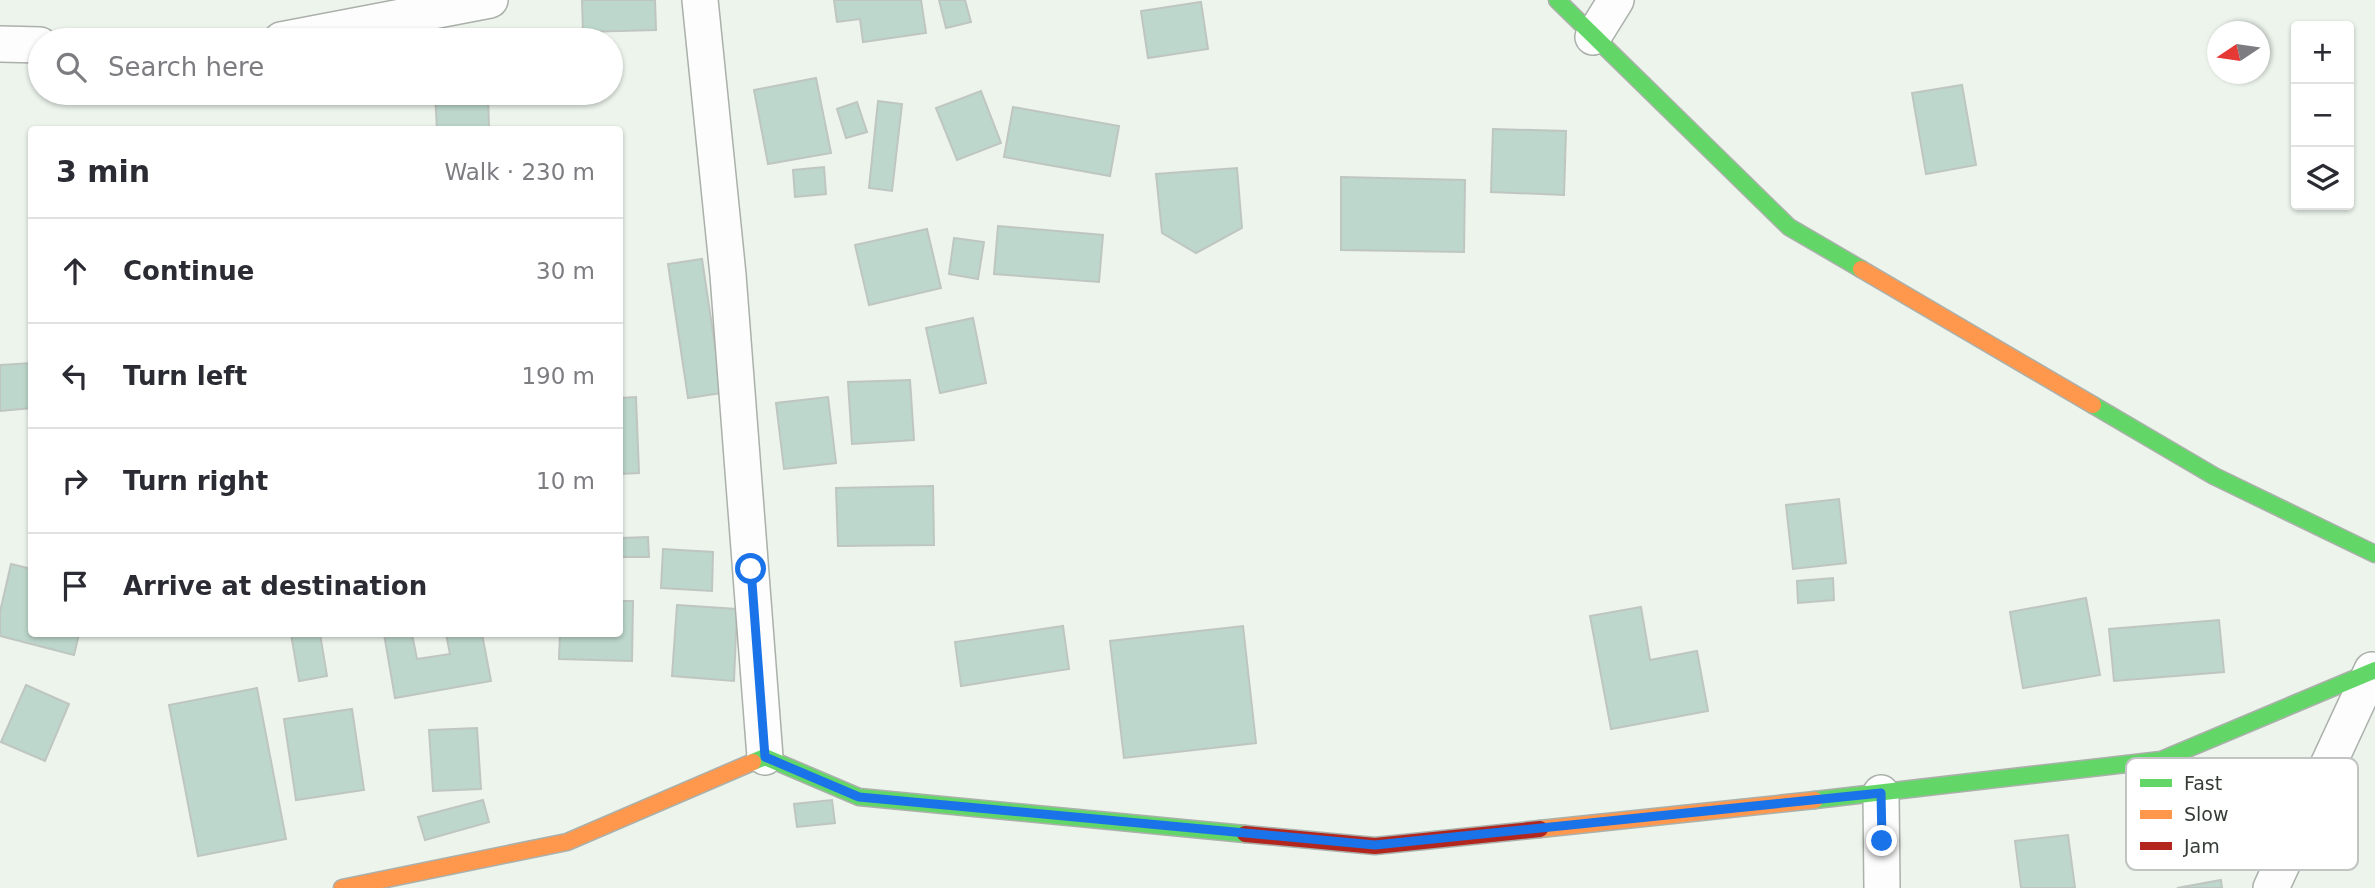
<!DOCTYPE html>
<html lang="en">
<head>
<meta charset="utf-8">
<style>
	body { margin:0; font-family:"DejaVu Sans",sans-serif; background:#f7f7f7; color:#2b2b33 }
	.controls { position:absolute; right:21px; top:21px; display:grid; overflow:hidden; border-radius:7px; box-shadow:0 2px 5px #0004 }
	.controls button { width:63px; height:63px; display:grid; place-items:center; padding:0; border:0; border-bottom:2px solid #e1e1e2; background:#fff; color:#2b2b33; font:35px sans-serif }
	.compass { position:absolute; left:2207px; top:21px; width:63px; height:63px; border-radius:50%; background:#fff; box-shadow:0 2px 5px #0004; rotate:257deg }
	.stop { position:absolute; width:21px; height:21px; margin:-16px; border:5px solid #1a73e8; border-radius:50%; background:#fff }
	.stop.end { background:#1a73e8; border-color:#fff; box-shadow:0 2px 7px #0008 }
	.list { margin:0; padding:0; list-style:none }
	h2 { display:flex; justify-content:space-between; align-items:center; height:91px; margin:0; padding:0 28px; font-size:30px }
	h2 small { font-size:23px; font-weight:400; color:#7c7c81 }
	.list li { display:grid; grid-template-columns:46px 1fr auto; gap:21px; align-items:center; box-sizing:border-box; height:105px; padding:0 28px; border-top:2px solid #e1e1e2 }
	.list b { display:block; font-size:26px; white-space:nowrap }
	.list em { font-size:23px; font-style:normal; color:#7c7c81 }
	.icon { flex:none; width:38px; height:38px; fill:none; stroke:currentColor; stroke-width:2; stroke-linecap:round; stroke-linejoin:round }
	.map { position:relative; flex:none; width:2375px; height:888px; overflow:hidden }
	.search { position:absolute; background:#fff; box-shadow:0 2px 5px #0004; left:28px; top:28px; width:595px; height:77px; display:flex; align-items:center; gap:18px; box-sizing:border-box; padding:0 24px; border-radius:38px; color:#7c7c81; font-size:26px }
	.panel { position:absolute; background:#fff; box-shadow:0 2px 5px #0004; left:28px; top:126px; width:595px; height:511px; border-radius:7px }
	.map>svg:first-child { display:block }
	.building { fill:#bdd7cc; stroke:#bfc6c1; stroke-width:2 }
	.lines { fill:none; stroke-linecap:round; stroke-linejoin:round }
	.street-casing { stroke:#abb0ab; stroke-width:38 }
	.fast-casing { stroke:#abb0ab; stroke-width:19 }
	.slow-casing { stroke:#abb0ab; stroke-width:19 }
	.jam-casing { stroke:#abb0ab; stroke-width:19 }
	.street { stroke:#fcfdfc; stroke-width:35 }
	.fast { stroke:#63d668; stroke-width:16 }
	.slow { stroke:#ff974d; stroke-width:16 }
	.jam { stroke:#b3261e; stroke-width:16 }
	.route { stroke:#1a73e8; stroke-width:9 }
	.key { fill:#fff; stroke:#c2c4c3; stroke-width:2 }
	.key-label { font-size:19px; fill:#353c36 }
</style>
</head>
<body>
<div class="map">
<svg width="2375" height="888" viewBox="0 0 2375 888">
	<rect width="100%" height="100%" fill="#ecf4ec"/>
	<g class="building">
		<polygon points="582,0 655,0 656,30 583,32"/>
		<polygon points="834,0 921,0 926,33 863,42 860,19 837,22"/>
		<polygon points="939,0 965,0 971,22 946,28"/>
		<polygon points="1201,2 1208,49 1148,58 1141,11"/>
		<polygon points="816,78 831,153 768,164 754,90"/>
		<polygon points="1962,85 1976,165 1926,174 1912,93"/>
		<polygon points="981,91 1001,143 957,160 936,108"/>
		<polygon points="435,93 488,93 489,130 437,130"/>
		<polygon points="878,101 902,104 892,191 869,188"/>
		<polygon points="857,102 867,132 846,138 837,109"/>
		<polygon points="1013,107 1119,126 1110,176 1004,157"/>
		<polygon points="1493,129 1566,131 1564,195 1491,192"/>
		<polygon points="824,167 826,194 795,197 793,170"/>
		<polygon points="1237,168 1242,228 1196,253 1162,233 1156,174"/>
		<polygon points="1341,177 1465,180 1464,252 1341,250"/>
		<polygon points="998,226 1103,235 1099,282 994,274"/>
		<polygon points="927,229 941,288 869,305 855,245"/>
		<polygon points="954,238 984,242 978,279 949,274"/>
		<polygon points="702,259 722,393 688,398 668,264"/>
		<polygon points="973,318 986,383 940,393 926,328"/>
		<polygon points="32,363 32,408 0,411 0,365"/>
		<polygon points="910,380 914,440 852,444 848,382"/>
		<polygon points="636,397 639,473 620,474 620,398"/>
		<polygon points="828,397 836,463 784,469 776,403"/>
		<polygon points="933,486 934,545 838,546 836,488"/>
		<polygon points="1839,499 1846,563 1793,569 1786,505"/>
		<polygon points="648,537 649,557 620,557 620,538"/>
		<polygon points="663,549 713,552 712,591 661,588"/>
		<polygon points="11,564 32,569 32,634 79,634 74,655 0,636 0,612"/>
		<polygon points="1833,578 1834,600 1798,603 1797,581"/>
		<polygon points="2086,598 2100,675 2023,688 2010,612"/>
		<polygon points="620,601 633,601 632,661 559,659 560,634 620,634"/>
		<polygon points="677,605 737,609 734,681 672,676"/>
		<polygon points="1641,607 1650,660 1697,651 1708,711 1611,729 1590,616"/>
		<polygon points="2219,620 2224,672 2114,681 2109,629"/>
		<polygon points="1063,626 1069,669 961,686 955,642"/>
		<polygon points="1243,626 1256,743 1124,758 1110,641"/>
		<polygon points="291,634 320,634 327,676 299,681"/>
		<polygon points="384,634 412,634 417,659 450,654 446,634 482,634 491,681 395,698"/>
		<polygon points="26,685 69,704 45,761 1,742"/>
		<polygon points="257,688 286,839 198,856 169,705"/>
		<polygon points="352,709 364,790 296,800 284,719"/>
		<polygon points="477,728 481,789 433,791 429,730"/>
		<polygon points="483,800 489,822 425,840 418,817"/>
		<polygon points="832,800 835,823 797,827 794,804"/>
		<polygon points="2068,835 2075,888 2021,888 2015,841"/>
		<polygon points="2221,880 2222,888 2177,888"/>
	</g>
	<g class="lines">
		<g class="street-casing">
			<g id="street">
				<polyline points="700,0 728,275 765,757"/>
				<polyline points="1593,37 1616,0"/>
				<polyline points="281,40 490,0"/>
				<polyline points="0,44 40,45"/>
				<polyline points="1881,793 1882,888"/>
				<polyline points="2271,888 2372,670"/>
			</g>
		</g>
		<g class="fast-casing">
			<g id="fast">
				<polyline points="1557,0 1789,227 1861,269"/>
				<polyline points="2093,405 2214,476 2375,554"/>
				<polyline points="753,762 765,757 859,797 1245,834"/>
				<polyline points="1815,800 2161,760 2375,670"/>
			</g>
		</g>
		<g class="slow-casing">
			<g id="slow">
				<polyline points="1861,269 2093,405"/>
				<polyline points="1540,829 1815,800"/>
				<polyline points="342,888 567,842 753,762"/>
			</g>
		</g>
		<g class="jam-casing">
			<polyline id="jam" points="1245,834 1375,846 1540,829"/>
		</g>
		<use href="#street" class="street"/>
		<use href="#fast" class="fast"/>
		<use href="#slow" class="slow"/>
		<use href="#jam" class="jam"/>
	</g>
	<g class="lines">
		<polyline class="route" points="751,569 765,757 859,797 1375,845 1881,793 1882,841"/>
	</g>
	<rect x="2126" y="758" width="232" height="112" rx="10" class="key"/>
	<rect x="2140" y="779" width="32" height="8" fill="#63d668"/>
	<rect x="2140" y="810" width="32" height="9" fill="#ff974d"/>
	<rect x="2140" y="842" width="32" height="8" fill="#b3261e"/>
	<g class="key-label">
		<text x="2184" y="790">Fast</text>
		<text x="2184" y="821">Slow</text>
		<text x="2184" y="853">Jam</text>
	</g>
</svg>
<div class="controls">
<button>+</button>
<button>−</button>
<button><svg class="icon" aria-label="layers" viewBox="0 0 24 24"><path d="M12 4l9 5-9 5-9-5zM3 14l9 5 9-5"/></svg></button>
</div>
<svg class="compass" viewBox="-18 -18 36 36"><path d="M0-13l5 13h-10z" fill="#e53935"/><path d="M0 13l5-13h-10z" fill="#7c7c81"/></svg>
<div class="stop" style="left:751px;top:569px"></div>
<div class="stop end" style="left:1882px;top:841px"></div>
<div class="search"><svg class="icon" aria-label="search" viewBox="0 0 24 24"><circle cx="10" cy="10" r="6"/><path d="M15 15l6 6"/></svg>Search here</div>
<section class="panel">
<h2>3 min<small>Walk · 230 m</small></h2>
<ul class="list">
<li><svg class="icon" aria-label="ahead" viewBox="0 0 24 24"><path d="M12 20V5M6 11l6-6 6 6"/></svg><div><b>Continue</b></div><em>30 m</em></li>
<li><svg class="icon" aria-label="left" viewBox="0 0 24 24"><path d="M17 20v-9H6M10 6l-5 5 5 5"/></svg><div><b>Turn left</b></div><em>190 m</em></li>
<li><svg class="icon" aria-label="right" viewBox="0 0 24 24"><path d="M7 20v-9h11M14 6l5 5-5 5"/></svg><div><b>Turn right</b></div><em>10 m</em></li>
<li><svg class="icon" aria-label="arrive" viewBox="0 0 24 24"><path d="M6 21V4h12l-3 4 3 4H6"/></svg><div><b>Arrive at destination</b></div></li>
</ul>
</section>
</div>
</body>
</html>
